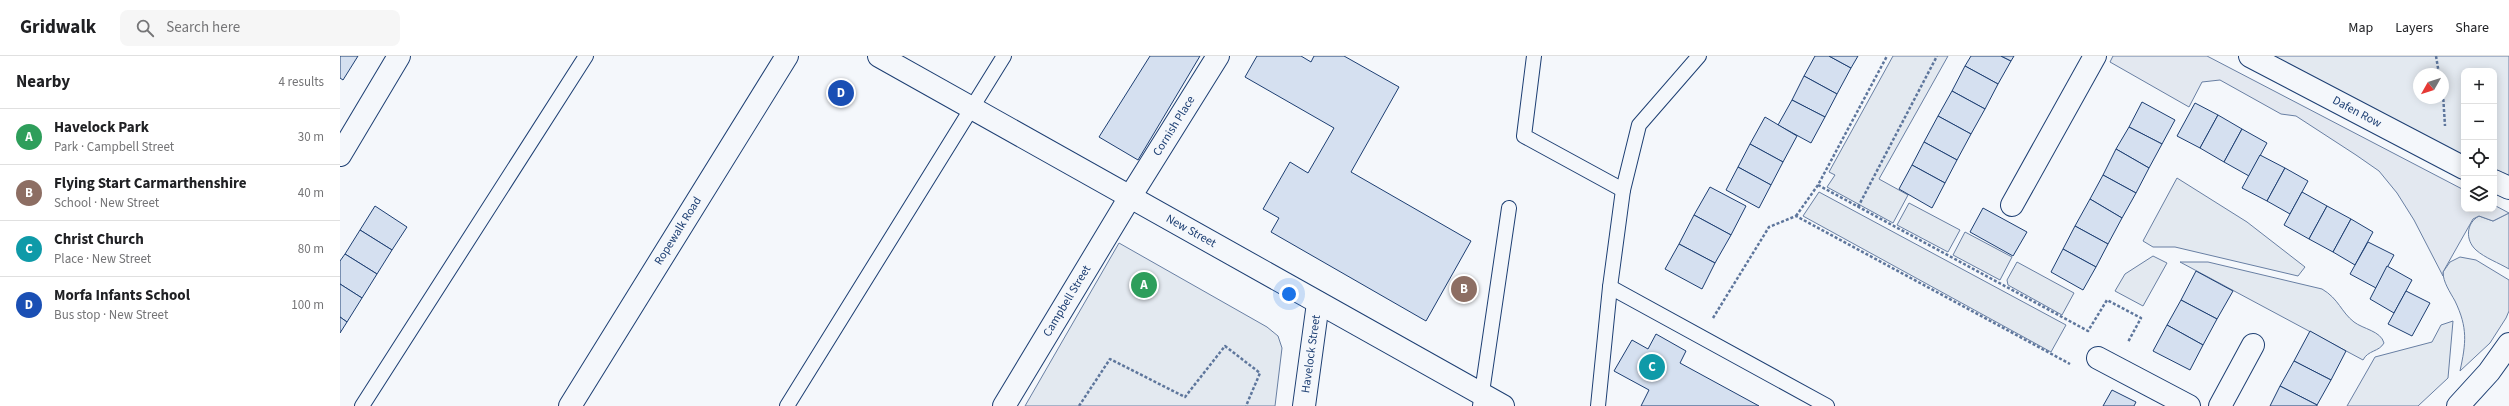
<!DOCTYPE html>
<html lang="en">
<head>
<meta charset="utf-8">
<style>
	body { margin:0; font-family:"Source Sans 3",sans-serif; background:#f6f6f6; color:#202124 }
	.controls { position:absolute; right:12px; top:12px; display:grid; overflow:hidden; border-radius:8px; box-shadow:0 2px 10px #0003 }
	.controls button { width:36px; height:36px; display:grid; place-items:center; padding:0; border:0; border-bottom:1px solid #e0e0e0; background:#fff; color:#202124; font:20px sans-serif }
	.compass { position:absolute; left:2073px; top:12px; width:36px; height:36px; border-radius:50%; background:#fff; box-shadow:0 2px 10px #0003; rotate:231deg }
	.you { position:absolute; left:949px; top:238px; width:14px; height:14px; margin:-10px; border:3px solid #fff; border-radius:50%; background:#1a73e8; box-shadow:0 0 0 6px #1a73e833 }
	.badge { display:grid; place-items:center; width:26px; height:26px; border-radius:50%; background:#0f766e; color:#fff; font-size:13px; font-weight:700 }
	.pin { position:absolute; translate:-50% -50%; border:2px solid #fff; box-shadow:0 1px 4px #0006 }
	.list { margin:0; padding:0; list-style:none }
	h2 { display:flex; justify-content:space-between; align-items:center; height:52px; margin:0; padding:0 16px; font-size:17px }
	h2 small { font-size:13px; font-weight:400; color:#757577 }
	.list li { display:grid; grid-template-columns:26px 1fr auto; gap:12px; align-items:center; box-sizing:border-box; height:56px; padding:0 16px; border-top:1px solid #e0e0e0 }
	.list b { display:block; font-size:15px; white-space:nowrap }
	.list p { margin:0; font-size:13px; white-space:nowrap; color:#757577 }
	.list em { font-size:13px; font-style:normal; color:#757577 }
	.icon { flex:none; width:22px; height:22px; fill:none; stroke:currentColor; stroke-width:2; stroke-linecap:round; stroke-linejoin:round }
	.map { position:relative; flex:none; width:2169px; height:350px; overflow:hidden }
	header { display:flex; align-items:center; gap:24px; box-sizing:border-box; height:56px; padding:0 20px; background:#fff; border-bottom:1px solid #e0e0e0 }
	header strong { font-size:19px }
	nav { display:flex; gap:22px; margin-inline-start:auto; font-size:14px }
	.search { width:280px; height:36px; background:#f6f6f6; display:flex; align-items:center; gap:10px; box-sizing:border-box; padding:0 14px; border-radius:8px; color:#757577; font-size:15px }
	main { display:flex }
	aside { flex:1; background:#fff }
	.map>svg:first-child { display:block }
	.green { fill:#e3e9f0; stroke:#687fa3; fill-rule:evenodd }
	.parking { fill:#e3e8f0; stroke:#687fa3 }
	.building { fill:#d5e0f0; stroke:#1d3f73 }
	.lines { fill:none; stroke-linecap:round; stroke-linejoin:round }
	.lane-casing { stroke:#1d3f73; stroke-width:16 }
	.street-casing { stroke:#1d3f73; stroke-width:24 }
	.path { stroke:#5e769c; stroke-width:2.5; stroke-dasharray:3 2; stroke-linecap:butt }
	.lane { stroke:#f4f7fb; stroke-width:14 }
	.street { stroke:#f4f7fb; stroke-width:22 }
	.labels { text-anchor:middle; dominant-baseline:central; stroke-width:3; stroke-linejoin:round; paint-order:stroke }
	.street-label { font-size:12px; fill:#1d3f73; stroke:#f4f7fb }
</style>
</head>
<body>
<header>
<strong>Gridwalk</strong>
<div class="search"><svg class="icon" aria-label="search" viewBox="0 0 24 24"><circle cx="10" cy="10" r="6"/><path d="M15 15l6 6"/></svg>Search here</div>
<nav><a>Map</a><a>Layers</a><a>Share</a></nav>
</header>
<main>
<aside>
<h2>Nearby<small>4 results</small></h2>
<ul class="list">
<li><span class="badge" style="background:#2e9e5b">A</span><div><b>Havelock Park</b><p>Park · Campbell Street</p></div><em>30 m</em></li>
<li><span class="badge" style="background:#8d6e63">B</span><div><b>Flying Start Carmarthenshire</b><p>School · New Street</p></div><em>40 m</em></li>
<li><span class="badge" style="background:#0f9aa8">C</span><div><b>Christ Church</b><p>Place · New Street</p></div><em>80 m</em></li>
<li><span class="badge" style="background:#1a4fb4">D</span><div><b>Morfa Infants School</b><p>Bus stop · New Street</p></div><em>100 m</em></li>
</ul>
</aside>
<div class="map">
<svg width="2169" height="350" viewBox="0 0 2169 350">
	<rect width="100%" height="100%" fill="#f4f7fb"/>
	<g class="green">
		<polygon points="1553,0 1608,0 1539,123 1568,139 1553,167 1487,131 1495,119 1489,116"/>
		<path d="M1929 0H2169V120L2154 114V15H2124V101ZM2079 18H2103V42H2079Z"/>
		<polygon points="1837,122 1907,166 1965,211 1958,220 1835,191 1813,191 1803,185"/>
		<polygon points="1479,136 1726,269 1711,296 1463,160"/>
		<polygon points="1569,147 1620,174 1608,196 1557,169"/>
		<path d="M2169 157V213C2159 207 2145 202 2136 194 2125 184 2126 167 2139 160L2153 165Z"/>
		<polygon points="1625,176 1672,201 1660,224 1613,199"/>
		<polygon points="779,187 927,271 938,280 942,292 935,350 685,350"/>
		<polygon points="1813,200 1827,207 1803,250 1775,235 1785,218"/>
		<path d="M2120 201 2136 204 2169 224V255L2166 262 2150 287 2120 315C2126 287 2128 272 2115 245 2110 236 2103 226 2103 216L2110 206Z"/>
		<polygon points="1677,206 1734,237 1722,259 1668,229 1667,224"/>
		<path d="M1840 206H1868L1982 233C1999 243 2001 256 2014 266 2023 273 2041 275 2044 287 2039 296 2028 294 2023 304Z"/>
		<polygon points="2113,265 2108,322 2078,350 2007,350 2035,301 2092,286 2101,269"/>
	</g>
	<polygon class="parking" points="1773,0 1867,0 2124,134 2124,153 2154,153 2154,149 2169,157 2153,165 2139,160 2133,163 2103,216 2103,220 2074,164 2057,137 2039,115 2016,99 1956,60 1941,58 1880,24 1862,26 1849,51 1770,6"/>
	<g class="building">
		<polygon points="0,0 18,0 3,24 0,22"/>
		<polygon points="810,0 860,0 798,104 759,81"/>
		<polygon points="917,0 961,0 971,6 974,0 1004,0 1059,31 1011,116 1131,185 1086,265 931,176 939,162 923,153 950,106 968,117 994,72 905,21"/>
		<polygon points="1475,0 1489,0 1511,12 1497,38 1464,20"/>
		<polygon points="1489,0 1518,0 1511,12"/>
		<polygon points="1631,0 1661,0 1671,5 1658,28 1625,10"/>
		<polygon points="1661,0 1674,0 1671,5"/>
		<polygon points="1625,10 1658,28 1645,53 1612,35"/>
		<polygon points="1464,20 1497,38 1485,61 1452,44"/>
		<polygon points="1612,35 1645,53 1631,78 1598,60"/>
		<polygon points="1452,44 1485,61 1471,87 1438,69"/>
		<polygon points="1802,46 1835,64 1822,88 1789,71"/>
		<polygon points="1855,47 1878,59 1860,92 1837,80"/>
		<polygon points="1878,59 1902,73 1884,106 1860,92"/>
		<polygon points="1598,60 1631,78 1617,104 1584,86"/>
		<polygon points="1425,61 1457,80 1443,106 1410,88"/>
		<polygon points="1789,71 1822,88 1809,112 1776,93"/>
		<polygon points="1902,73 1927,87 1909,120 1884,106"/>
		<polygon points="1584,86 1617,104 1605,127 1572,109"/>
		<polygon points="1410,88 1443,106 1431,129 1398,111"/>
		<polygon points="1776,93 1809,112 1796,137 1763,119"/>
		<polygon points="1920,99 1945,112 1927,145 1902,132"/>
		<polygon points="1572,109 1605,127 1592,152 1559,133"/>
		<polygon points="1398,111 1431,129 1419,152 1386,134"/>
		<polygon points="1945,112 1968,125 1950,158 1927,145"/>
		<polygon points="1763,119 1796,137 1782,162 1750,143"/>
		<polygon points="1370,131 1406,150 1391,179 1354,159"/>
		<polygon points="1962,136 1987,150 1969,183 1944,169"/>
		<polygon points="1750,143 1782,162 1768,188 1735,170"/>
		<polygon points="35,150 67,171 52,194 20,174"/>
		<polygon points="1987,150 2011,163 1993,196 1969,183"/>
		<polygon points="1643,152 1687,176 1673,200 1630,176"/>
		<polygon points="1354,159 1391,179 1375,207 1339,188"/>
		<polygon points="2011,163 2033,176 2015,209 1993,196"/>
		<polygon points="1735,170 1768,188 1756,211 1723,193"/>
		<polygon points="20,174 52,194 37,218 5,198"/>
		<polygon points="2028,186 2054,199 2036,232 2010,218"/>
		<polygon points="1339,188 1375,207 1362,233 1325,213"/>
		<polygon points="1723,193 1756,211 1743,234 1711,216"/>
		<polygon points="5,198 37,218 22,242 0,228 0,205"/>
		<polygon points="2047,210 2072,224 2054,257 2030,243"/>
		<polygon points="1856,215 1893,235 1877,263 1841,244"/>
		<polygon points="0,228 22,242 7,266 0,261"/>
		<polygon points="2066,235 2090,247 2072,280 2048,268"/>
		<polygon points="1841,244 1877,263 1863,289 1827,269"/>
		<polygon points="0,261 7,266 0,277"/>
		<polygon points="1827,269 1863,289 1850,314 1813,295"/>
		<polygon points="1970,275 2006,295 1991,324 1954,305"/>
		<polygon points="1316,278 1346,295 1340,307 1419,350 1301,350 1309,334 1274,315 1292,284 1308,293"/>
		<polygon points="1954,305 1991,324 1977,349 1940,330"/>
		<polygon points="1940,330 1977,349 1977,350 1930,350"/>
		<polygon points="1772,334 1796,346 1794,350 1763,350"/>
	</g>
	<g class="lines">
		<g class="lane-casing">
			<g id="lane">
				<polyline points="1194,0 1184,80 1283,134"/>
				<polyline points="1270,231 1487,350"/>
				<polyline points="22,350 246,0"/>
				<polyline points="447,350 664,0"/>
				<polyline points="1140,350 1169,152"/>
				<polyline points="1258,350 1270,231 1283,134 1299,69 1359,0"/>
			</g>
		</g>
		<g class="street-casing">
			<g id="street">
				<polyline points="539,0 1163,350"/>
				<polyline points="1910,0 2124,112"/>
				<polyline points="0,99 59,0"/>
				<polyline points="2154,125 2169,132"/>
				<polyline points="1672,149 1755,0"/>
				<polyline points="1758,302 1849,350"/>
				<polyline points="230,350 447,0"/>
				<polyline points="664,350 790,141 878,0"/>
				<polyline points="964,350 978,247"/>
				<polyline points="1880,350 1913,289"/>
				<polyline points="2118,350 2149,316 2169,288"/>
			</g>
		</g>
		<g class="path">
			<polyline points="2096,0 2099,18"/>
			<polyline points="2103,38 2105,70"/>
			<polyline points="1478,129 1748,275 1767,244 1801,262 1788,286"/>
			<polyline points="1518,151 1597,0"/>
			<polyline points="1456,160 1478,129 1547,0"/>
			<polyline points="1373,262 1429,171 1456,160 1730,308"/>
			<polyline points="739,350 770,303 845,341 885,290 920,317 906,350"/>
		</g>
		<use href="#lane" class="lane"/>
		<use href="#street" class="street"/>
	</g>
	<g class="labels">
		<g class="street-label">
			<text transform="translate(2017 56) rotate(28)">Dafen Row</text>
			<text transform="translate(834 70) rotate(-58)">Cornish Place</text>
			<text transform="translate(338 175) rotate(-58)">Ropewalk Road</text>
			<text transform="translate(851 175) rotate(29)">New Street</text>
			<text transform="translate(727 245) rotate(-59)">Campbell Street</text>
			<text transform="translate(971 298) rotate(-82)">Havelock Street</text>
		</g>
	</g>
</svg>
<div class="controls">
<button>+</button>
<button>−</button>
<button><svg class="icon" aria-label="locate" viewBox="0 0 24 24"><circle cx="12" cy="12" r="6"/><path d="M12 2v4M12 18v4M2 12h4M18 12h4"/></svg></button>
<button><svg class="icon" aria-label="layers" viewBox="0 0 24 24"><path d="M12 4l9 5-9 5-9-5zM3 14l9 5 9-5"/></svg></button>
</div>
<svg class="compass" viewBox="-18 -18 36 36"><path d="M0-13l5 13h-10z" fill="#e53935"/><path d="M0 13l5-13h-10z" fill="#757577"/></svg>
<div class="you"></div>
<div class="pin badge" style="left:804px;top:229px;background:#2e9e5b">A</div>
<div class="pin badge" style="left:1124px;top:233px;background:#8d6e63">B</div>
<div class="pin badge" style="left:1312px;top:311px;background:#0f9aa8">C</div>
<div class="pin badge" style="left:501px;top:37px;background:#1a4fb4">D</div>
</div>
</main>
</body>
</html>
